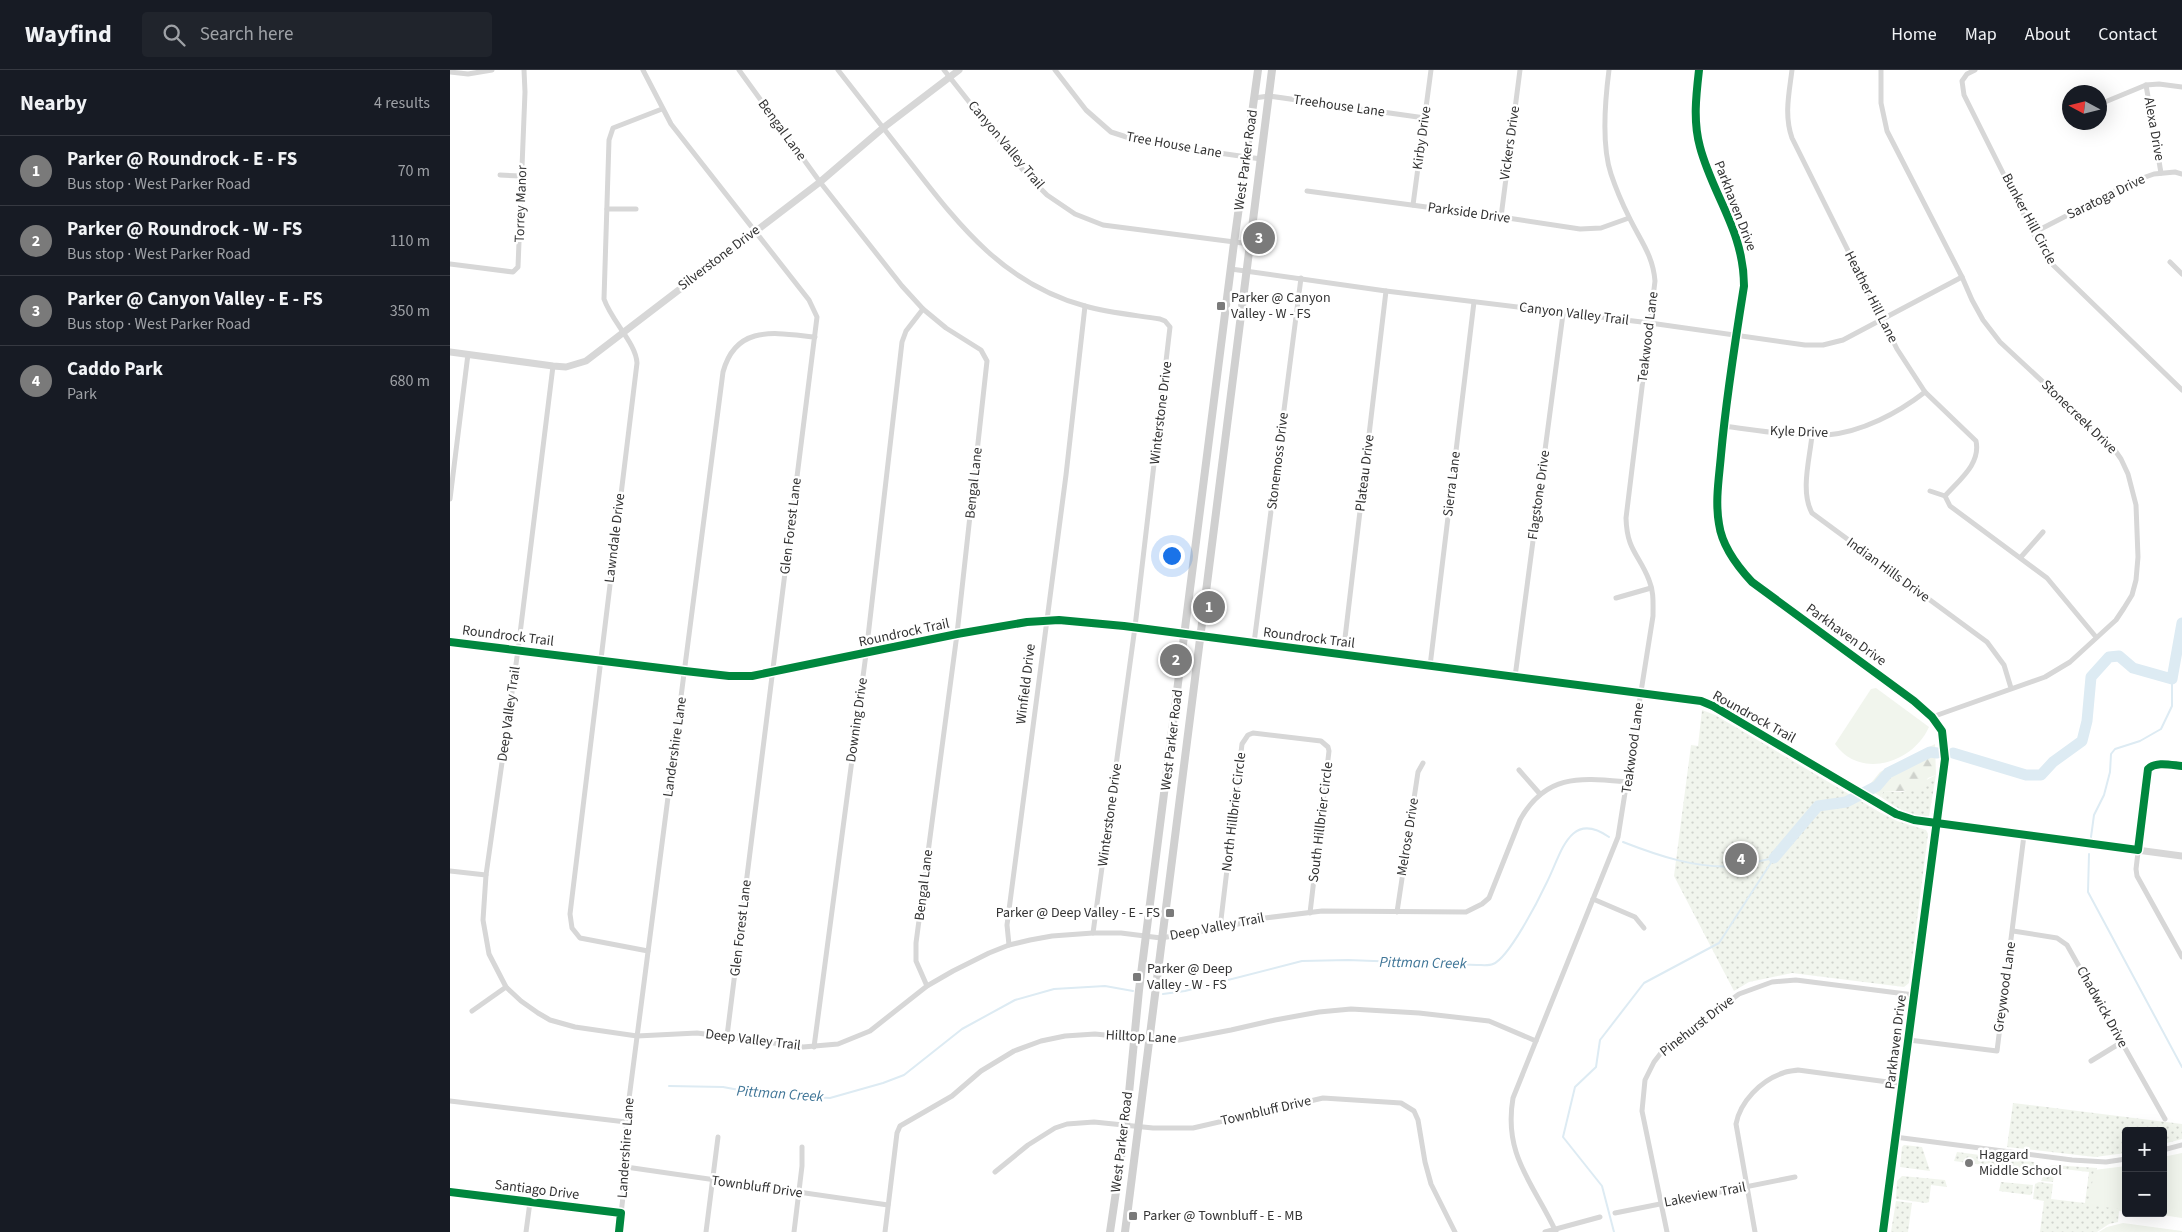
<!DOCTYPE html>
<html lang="en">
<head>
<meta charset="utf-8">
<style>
	body { margin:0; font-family:"Source Sans 3",sans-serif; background:#20242c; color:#f1f3f6 }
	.controls { position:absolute; right:15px; bottom:15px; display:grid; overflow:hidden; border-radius:5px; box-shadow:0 5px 20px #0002 }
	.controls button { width:45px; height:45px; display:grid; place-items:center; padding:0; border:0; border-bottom:1px solid #363941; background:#171b24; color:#f1f3f6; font:25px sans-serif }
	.compass { position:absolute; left:1612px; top:15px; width:45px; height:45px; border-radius:50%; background:#171b24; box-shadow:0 5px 20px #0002; rotate:277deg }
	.you { position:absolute; left:721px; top:485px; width:18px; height:18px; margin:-12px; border:4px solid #fff; border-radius:50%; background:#1a73e8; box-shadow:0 0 0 8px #1a73e833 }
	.badge { display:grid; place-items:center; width:32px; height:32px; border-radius:50%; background:#7a7a7a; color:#fff; font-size:16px; font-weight:700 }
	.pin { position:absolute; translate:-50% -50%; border:2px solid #fff; box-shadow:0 1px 5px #0006 }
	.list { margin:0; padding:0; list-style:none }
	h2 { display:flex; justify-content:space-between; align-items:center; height:65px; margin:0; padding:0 20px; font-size:21px }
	h2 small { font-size:16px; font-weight:400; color:#9ea1a6 }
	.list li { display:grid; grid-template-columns:32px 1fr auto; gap:15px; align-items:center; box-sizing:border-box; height:70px; padding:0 20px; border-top:1px solid #363941 }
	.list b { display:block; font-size:19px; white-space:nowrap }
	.list p { margin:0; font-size:16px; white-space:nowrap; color:#9ea1a6 }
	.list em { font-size:16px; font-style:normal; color:#9ea1a6 }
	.icon { flex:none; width:28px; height:28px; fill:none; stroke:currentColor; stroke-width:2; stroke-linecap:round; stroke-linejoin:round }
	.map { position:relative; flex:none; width:1732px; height:1162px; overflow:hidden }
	header { display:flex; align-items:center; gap:30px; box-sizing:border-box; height:70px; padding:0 25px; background:#171b24; border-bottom:1px solid #363941 }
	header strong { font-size:24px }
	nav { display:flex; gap:28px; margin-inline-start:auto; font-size:18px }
	.search { width:350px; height:45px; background:#20242c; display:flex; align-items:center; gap:12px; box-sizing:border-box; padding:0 18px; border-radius:5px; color:#9ea1a6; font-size:19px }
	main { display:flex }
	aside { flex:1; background:#171b24 }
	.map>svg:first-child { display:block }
	.grass { fill:url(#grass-dots) }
	.forest { fill:url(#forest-firs) }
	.garden { fill:#f1f5ed }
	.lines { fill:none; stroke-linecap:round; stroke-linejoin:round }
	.stream { stroke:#ddebf3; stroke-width:2 }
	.river { stroke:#ddebf3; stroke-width:11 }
	.minor { stroke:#d7d7d7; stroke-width:5 }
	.tertiary { stroke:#d7d7d7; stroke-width:7 }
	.secondary { stroke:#d0d0d0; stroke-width:8 }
	.cycleway-casing { stroke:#fff; stroke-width:11 }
	.cycleway { stroke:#00873e; stroke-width:8 }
	.poi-dot { fill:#7a7a7a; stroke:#fff; stroke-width:2 }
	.labels { text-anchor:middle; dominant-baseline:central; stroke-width:5; stroke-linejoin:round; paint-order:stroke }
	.street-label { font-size:14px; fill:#333; stroke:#fff }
	.poi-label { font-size:14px; fill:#333; stroke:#fff; text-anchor:start }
	.water-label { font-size:15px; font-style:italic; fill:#3f7597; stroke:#fff }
</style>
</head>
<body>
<header>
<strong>Wayfind</strong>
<div class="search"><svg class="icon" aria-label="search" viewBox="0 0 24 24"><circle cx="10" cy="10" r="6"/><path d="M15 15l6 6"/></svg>Search here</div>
<nav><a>Home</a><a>Map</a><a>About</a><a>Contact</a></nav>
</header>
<main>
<aside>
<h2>Nearby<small>4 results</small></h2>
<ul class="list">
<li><span class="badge">1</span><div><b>Parker @ Roundrock - E - FS</b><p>Bus stop · West Parker Road</p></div><em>70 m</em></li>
<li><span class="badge">2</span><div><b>Parker @ Roundrock - W - FS</b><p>Bus stop · West Parker Road</p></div><em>110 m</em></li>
<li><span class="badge">3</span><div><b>Parker @ Canyon Valley - E - FS</b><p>Bus stop · West Parker Road</p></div><em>350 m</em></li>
<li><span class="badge">4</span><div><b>Caddo Park</b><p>Park</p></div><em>680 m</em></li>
</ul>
</aside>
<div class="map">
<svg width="1732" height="1162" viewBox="0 0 1732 1162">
	<defs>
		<pattern id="grass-dots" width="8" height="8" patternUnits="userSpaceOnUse" patternTransform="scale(1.25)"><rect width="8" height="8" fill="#f1f5ed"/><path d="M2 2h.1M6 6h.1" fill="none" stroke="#cfd2cc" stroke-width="1.8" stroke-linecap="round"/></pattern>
		<pattern id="forest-firs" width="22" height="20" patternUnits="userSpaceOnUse" patternTransform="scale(1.25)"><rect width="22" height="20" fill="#f1f5ed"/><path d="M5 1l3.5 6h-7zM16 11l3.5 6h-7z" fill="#cfd2cc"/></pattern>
	</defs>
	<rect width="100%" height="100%" fill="#fff"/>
	<g class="grass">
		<polygon points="1252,640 1265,645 1431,743 1447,751 1476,760 1478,764 1459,913 1454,917 1342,903 1299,912 1284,921 1224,806 1241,675 1248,676"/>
		<path d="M1486 705 1479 746C1462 749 1444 736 1431 727L1433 722H1453Z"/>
		<polygon points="1563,1033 1732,1054 1732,1069 1713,1074 1713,1061 1676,1061 1676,1083 1645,1087 1557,1077"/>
		<polygon points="1454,1075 1472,1077 1480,1101 1450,1097 1452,1077"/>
		<polygon points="1507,1082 1584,1092 1587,1098 1581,1106 1573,1106 1575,1101 1504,1091"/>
		<polygon points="1603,1095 1647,1098 1642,1132 1676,1136 1676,1142 1669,1141 1668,1152 1659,1154 1647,1162 1590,1162 1594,1131 1583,1129 1585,1114 1589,1112 1603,1114 1601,1129 1635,1133 1639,1102 1605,1098 1603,1112 1591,1111 1598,1097"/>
		<polygon points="1452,1106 1495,1110 1497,1117 1481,1115 1479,1132 1476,1133 1446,1129 1447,1111"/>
		<polygon points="1551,1112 1583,1115 1582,1124 1580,1125 1549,1121"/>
		<polygon points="1446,1131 1462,1133 1458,1162 1441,1162"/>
	</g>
	<polygon class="forest" points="1485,674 1486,705 1478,708 1470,720 1433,722 1431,727 1417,718 1430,702"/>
	<g class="garden">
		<path d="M1426 618 1479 657C1463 693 1410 710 1385 674L1421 619Z"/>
		<polygon points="1732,1083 1732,1148 1698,1143 1713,1143 1713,1087"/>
		<polygon points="1676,1096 1676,1140 1639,1135 1644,1100"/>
		<polygon points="1673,1153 1732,1161 1732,1162 1649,1162 1657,1157"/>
	</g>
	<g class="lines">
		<g class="stream">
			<polyline points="1641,767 1644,745 1654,725 1660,702 1661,684 1665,679 1690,671 1711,659 1722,636 1722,609"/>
			<path d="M1173 772C1209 786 1247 799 1286 796 1299 795 1312 790 1324 788"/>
			<polyline points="1639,784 1638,822 1732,997"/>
			<path d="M713 924 735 921 852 891 898 890 1027 895C1032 895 1039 896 1043 894 1059 888 1089 829 1097 812 1111 785 1119 739 1159 767"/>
			<polyline points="219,1016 273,1017 316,1025 380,1028 433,1013 454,1005 512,959 565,930 604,919 655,916 683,921"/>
			<polyline points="1164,1162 1152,1116 1113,1067 1125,1017 1146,997 1150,970 1194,913 1269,873 1324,788"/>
		</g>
		<g class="river">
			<polyline points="1503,683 1576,705 1591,705 1603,692 1632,671 1637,651 1641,607 1659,587 1669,586 1683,598 1722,609 1732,553"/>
			<polyline points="1324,788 1368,736 1396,732 1427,716 1438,703 1480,682 1487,683"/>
		</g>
		<g class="minor">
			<polyline points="193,0 221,54 359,230 367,247 277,966"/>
			<polyline points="289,0 370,112 452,216 473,239 496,258 531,280 537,291 507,564 466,873 466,891 477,916"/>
			<path d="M388 0C413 32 438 64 463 96 511 158 555 214 635 236 659 243 685 245 710 249L715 251 720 257 685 557 643 863"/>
			<polyline points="494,0 576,104 597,125 625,144 653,155 800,174"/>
			<polyline points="605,0 636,40 661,62 692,72 811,89"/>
			<path d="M1342 0C1339 24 1334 45 1342 68L1447 279 1475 322 1526 371C1531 394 1509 410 1495 426"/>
			<polyline points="1431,0 1431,33 1437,61 1512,207 1522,230 1533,250 1550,272 1662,376 1671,389 1678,404 1686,435 1688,487 1686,510 1682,525 1674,538 1666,550 1620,592 1595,607 1482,647"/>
			<polyline points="1525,0 1517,4 1512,11 1514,25 1583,163 1603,195 1732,320"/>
			<polyline points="0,2 18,4 42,0"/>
			<polyline points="1696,15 1711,103"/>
			<polyline points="804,28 819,26 975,48"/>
			<polyline points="1650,34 1696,15 1709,14 1732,17"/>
			<polyline points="50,105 71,106"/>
			<polyline points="857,121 1051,147 1130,159 1151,158 1179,148"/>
			<polyline points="963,135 981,0"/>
			<polyline points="157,139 186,139"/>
			<polyline points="1051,147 1070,0"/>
			<polyline points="1583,163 1684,111 1704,104 1725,102 1732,104"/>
			<polyline points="1720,192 1732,204"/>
			<polyline points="0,194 63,202 68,197 75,22 74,0"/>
			<polyline points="781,199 936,221 1200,253 1355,275 1373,275 1393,270 1512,207"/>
			<path d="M103 296 68 580 36 805 33 850 39 884 56 917 71 931 88 943 100 950 125 957 187 966 247 963 353 977 388 974 420 961 477 916 503 901 539 883 559 875 580 870 602 866 643 863H671L711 868 770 858 815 848 872 841 1016 842 1032 834 1039 828 1070 750C1096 703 1131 708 1178 712"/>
			<path d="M1273 356C1307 360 1343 367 1377 365 1412 362 1448 343 1475 322"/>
			<path d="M1362 365C1360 388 1350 421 1362 443L1537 572 1554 595 1561 618"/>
			<polyline points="1480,421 1495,426 1500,436 1597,508 1646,567"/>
			<polyline points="0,429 18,284"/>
			<polyline points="1571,487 1593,462"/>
			<polyline points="1166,528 1201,518"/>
			<polyline points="804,573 851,208"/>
			<polyline points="893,585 936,221"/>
			<polyline points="980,596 1024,232"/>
			<polyline points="1065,607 1113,244"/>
			<path d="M1732 696C1721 695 1706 691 1698 699L1686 799 1687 806 1732 887"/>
			<polyline points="1069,700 1090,724"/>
			<polyline points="0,801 36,805"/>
			<polyline points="1143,829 1185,847 1194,858"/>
			<polyline points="947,842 968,702 973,693"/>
			<polyline points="770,858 792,674 798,665 803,663 871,671 878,677 879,681 860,843"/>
			<polyline points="1563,861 1607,868 1617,875 1715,1049"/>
			<polyline points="559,875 557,855 616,405 635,236"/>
			<path d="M198 881 130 868 122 858 120 844 187 293C186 273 162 252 154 229L159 70 163 58 212 39"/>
			<polyline points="22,941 56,917"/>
			<polyline points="1459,970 1547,981 1574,765"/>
			<polyline points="364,977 416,584 452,272 456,261 473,239"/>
			<polyline points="1641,991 1672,972"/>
			<polyline points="0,1031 176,1052"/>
			<polyline points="1445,1067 1622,1090 1656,1092 1676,1089"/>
			<polyline points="1713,1080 1732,1075"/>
			<polyline points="176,1097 438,1135"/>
			<polyline points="545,1102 578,1075 605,1058 617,1054 644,1052 703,1058 743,1058 873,1028 951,1033 964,1041 968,1050 975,1092 981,1114 1005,1162"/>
			<polyline points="0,1122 171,1143"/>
			<polyline points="1165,1143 1345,1107"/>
			<polyline points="76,1162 80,1132"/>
			<path d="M169 1162 178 1082 176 1052 273 302C286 254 325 263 365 267"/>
			<polyline points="256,1162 268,1067"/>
			<polyline points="344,1162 352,1096 352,1077"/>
			<polyline points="435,1162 447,1063 450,1056 502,1026 531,1001 564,981 591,971 615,966 645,964 714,971 729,970 781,960 825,950 869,942 901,939 969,943 1039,951 1086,971"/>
			<polyline points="1095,1162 1150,1147"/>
			<path d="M1106 1162C1084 1114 1053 1086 1063 1028L1168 767 1203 546C1203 533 1204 522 1199 510 1189 484 1177 481 1176 448L1205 211C1203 185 1190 170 1179 147 1172 133 1166 119 1161 104 1151 74 1155 31 1159 0"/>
			<polyline points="1217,1162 1192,1041 1195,1010 1204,992 1214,979 1289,924 1322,912 1346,910 1464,925"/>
			<path d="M1305 1162 1286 1054C1290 1032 1311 1010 1333 1003 1337 1001 1343 1001 1348 1000L1453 1014"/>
		</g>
		<g class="tertiary">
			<path d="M1249 0C1246 26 1243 52 1250 77 1263 126 1294 161 1294 216 1285 272 1276 329 1271 385 1269 408 1265 431 1269 454 1272 476 1287 496 1302 512L1464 631 1482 647 1492 661 1495 689 1433 1162"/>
			<polyline points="0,282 103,296 116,297 136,291 370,112 433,58 509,0"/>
			<polyline points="0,572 235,601 279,606 302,606 507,564 577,552 609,550 674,556 1251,631 1263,636 1446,744 1464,750 1732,786"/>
		</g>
		<g class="secondary">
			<polyline points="660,1162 676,1054 689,920 784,173 808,0"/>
			<polyline points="675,1162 822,0"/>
		</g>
		<g class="cycleway-casing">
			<g id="cycleway">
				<path d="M1249 0C1246 26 1243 52 1250 77 1263 126 1294 161 1294 216 1285 272 1276 329 1271 385 1269 408 1265 431 1269 454 1272 476 1287 496 1302 512L1464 631 1482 647 1492 661 1495 689 1433 1162"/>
				<path d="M0 572 235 601 279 606H302L507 564 577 552 609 550 674 556 1251 631 1263 636 1446 744 1464 750 1688 780 1698 699C1706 691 1721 695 1732 696"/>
				<polyline points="0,1122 171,1143 169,1162"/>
			</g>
		</g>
		<use href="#cycleway" class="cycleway"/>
	</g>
	<g class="poi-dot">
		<rect x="766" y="231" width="10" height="10" rx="2.5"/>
		<rect x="715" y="838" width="10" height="10" rx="2.5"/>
		<rect x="682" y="902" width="10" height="10" rx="2.5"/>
		<circle cx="1519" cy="1093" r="5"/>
		<rect x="678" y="1141" width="10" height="10" rx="2.5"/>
	</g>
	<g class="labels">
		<g class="street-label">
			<text transform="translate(889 36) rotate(8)">Treehouse Lane</text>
			<text transform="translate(1704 59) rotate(80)">Alexa Drive</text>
			<text transform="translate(332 60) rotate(54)">Bengal Lane</text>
			<text transform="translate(972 68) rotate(-82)">Kirby Drive</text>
			<text transform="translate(1060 73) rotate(-82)">Vickers Drive</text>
			<text transform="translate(556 75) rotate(50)">Canyon Valley Trail</text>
			<text transform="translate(724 75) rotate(10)">Tree House Lane</text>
			<text transform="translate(796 90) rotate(-82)">West Parker Road</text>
			<text transform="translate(1656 127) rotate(-26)">Saratoga Drive</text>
			<text transform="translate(71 134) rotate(-88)">Torrey Manor</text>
			<text transform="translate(1285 136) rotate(69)">Parkhaven Drive</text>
			<text transform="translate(1019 143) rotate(8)">Parkside Drive</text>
			<text transform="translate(1579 149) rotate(62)">Bunker Hill Circle</text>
			<text transform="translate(269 188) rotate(-37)">Silverstone Drive</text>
			<text transform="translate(1421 227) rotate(63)">Heather Hill Lane</text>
			<text transform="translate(1124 244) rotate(7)">Canyon Valley Trail</text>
			<text transform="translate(1198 267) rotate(-83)">Teakwood Lane</text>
			<text transform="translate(711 343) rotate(-83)">Winterstone Drive</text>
			<text transform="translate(1629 347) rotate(44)">Stonecreek Drive</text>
			<text transform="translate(1349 362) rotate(2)">Kyle Drive</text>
			<text transform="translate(828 391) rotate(-83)">Stonemoss Drive</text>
			<text transform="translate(915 403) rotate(-83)">Plateau Drive</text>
			<text transform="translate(524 413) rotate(-84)">Bengal Lane</text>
			<text transform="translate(1002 414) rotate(-83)">Sierra Lane</text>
			<text transform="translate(1089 425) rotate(-82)">Flagstone Drive</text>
			<text transform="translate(341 456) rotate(-83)">Glen Forest Lane</text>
			<text transform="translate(165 468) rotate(-83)">Lawndale Drive</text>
			<text transform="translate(1438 500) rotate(36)">Indian Hills Drive</text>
			<text transform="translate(454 563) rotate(-12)">Roundrock Trail</text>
			<text transform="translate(1396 565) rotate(36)">Parkhaven Drive</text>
			<text transform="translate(58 566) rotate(7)">Roundrock Trail</text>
			<text transform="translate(859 568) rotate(7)">Roundrock Trail</text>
			<text transform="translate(576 614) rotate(-83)">Winfield Drive</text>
			<text transform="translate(59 644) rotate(-82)">Deep Valley Trail</text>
			<text transform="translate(1304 647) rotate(29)">Roundrock Trail</text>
			<text transform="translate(407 650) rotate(-82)">Downing Drive</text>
			<text transform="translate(722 670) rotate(-83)">West Parker Road</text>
			<text transform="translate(225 677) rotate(-82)">Landershire Lane</text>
			<text transform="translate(1183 678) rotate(-82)">Teakwood Lane</text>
			<text transform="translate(784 742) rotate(-83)">North Hillbrier Circle</text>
			<text transform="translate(660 745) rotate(-82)">Winterstone Drive</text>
			<text transform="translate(871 752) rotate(-83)">South Hillbrier Circle</text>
			<text transform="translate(958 767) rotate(-81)">Melrose Drive</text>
			<text transform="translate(474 815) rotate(-83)">Bengal Lane</text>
			<text transform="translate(767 857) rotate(-11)">Deep Valley Trail</text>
			<text transform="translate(291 858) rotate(-83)">Glen Forest Lane</text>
			<text transform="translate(1555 917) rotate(-82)">Greywood Lane</text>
			<text transform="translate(1652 937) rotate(61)">Chadwick Drive</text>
			<text transform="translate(1247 956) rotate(-38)">Pinehurst Drive</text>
			<text transform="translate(691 967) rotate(3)">Hilltop Lane</text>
			<text transform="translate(303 970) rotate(7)">Deep Valley Trail</text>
			<text transform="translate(1446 972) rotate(-83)">Parkhaven Drive</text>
			<text transform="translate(816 1041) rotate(-13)">Townbluff Drive</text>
			<text transform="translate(672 1072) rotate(-83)">West Parker Road</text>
			<text transform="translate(176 1078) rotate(-86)">Landershire Lane</text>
			<text transform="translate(307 1117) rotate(8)">Townbluff Drive</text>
			<text transform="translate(87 1120) rotate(7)">Santiago Drive</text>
			<text transform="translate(1255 1125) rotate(-11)">Lakeview Trail</text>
		</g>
		<g class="poi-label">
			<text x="781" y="228">Parker @ Canyon<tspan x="781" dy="16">Valley - W - FS</tspan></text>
			<text x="710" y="843" text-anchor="end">Parker @ Deep Valley - E - FS</text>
			<text x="697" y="899">Parker @ Deep<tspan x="697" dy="16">Valley - W - FS</tspan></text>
			<text x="1529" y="1085">Haggard<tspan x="1529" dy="16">Middle School</tspan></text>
			<text x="693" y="1146">Parker @ Townbluff - E - MB</text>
		</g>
		<g class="water-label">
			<text transform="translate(973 893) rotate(1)">Pittman Creek</text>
			<text transform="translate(330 1024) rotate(4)">Pittman Creek</text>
		</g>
	</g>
</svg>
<div class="controls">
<button>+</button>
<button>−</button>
</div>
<svg class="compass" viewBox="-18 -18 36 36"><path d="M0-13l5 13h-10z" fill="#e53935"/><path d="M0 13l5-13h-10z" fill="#9ea1a6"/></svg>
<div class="you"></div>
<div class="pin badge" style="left:759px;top:537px">1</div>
<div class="pin badge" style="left:726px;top:590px">2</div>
<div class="pin badge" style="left:809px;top:168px">3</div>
<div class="pin badge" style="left:1291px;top:789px">4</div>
</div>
</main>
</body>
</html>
